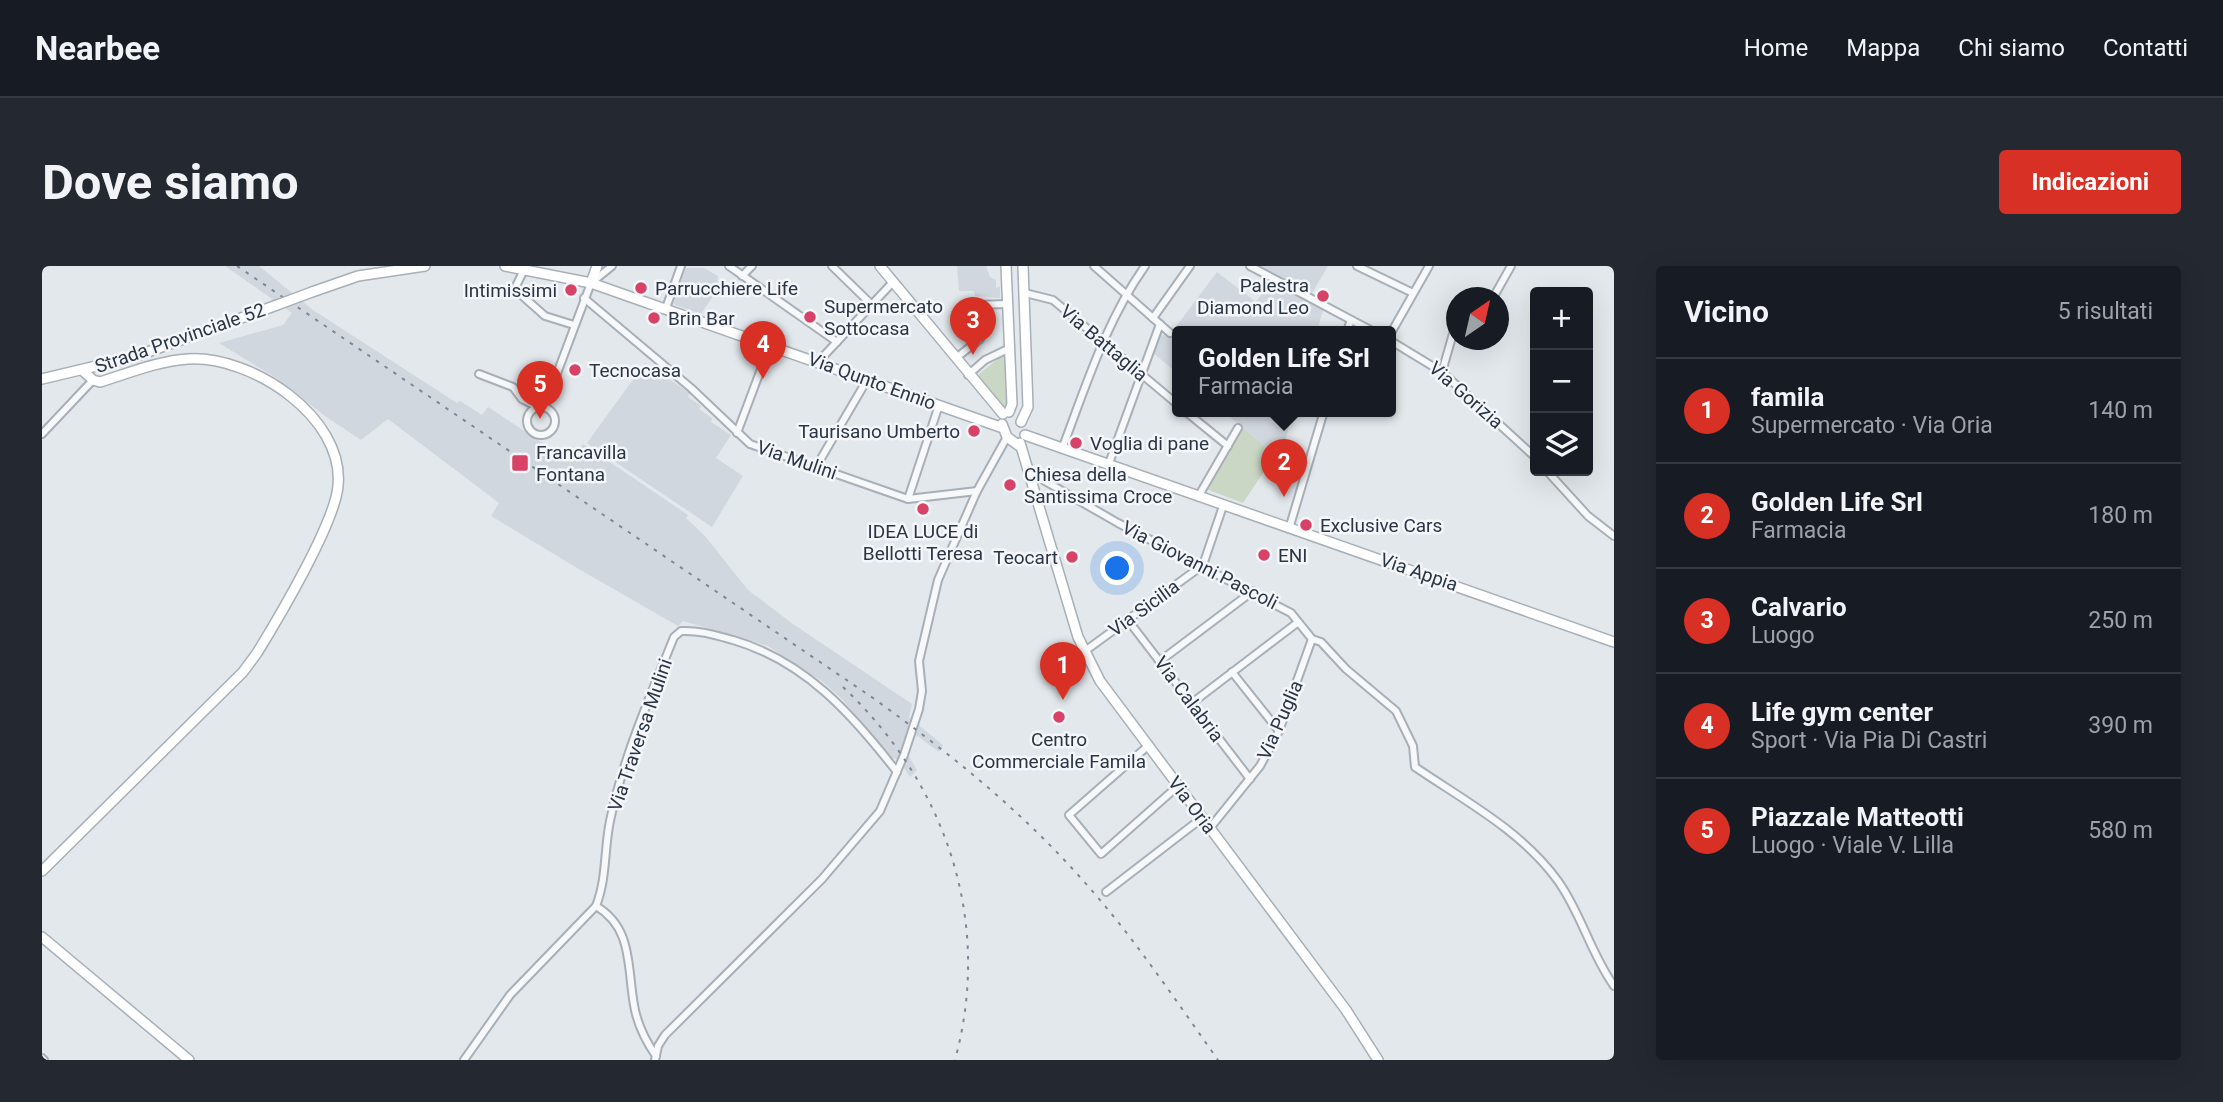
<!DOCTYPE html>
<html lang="it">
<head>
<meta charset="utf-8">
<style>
	body { margin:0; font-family:Roboto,sans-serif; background:#242831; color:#f1f3f6 }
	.controls { position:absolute; right:21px; top:21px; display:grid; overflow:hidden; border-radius:7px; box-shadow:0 7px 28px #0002 }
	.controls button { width:63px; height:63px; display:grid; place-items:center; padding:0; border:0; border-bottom:2px solid #363941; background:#171b24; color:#f1f3f6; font:35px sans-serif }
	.compass { position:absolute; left:1404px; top:21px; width:63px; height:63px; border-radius:50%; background:#171b24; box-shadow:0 7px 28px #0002; rotate:34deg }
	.you { position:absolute; left:1076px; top:303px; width:24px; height:24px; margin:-18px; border:5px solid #fff; border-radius:50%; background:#1a73e8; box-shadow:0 0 0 10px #1a73e833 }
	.badge { display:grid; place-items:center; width:46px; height:46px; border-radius:50%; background:#d93025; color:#fff; font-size:23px; font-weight:700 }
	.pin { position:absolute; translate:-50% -58px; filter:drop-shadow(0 2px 4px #0008) }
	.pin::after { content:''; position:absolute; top:37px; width:24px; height:21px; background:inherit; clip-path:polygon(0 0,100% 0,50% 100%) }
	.popup { position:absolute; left:1130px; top:60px; width:224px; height:91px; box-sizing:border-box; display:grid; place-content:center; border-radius:7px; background:#171b24; filter:drop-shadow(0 2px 5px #0005); font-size:23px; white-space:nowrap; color:#9ea1a6 }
	.popup b { font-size:26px; color:#f1f3f6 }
	.popup::after { content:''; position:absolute; left:50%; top:100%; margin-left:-14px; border:14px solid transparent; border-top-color:#171b24 }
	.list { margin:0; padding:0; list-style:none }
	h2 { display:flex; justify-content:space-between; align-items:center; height:91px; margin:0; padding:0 28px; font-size:30px }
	h2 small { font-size:23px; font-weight:400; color:#9ea1a6 }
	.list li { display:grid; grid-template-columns:46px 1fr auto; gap:21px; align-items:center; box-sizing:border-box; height:105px; padding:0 28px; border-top:2px solid #363941 }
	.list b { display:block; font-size:26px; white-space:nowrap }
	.list p { margin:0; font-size:23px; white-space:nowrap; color:#9ea1a6 }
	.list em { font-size:23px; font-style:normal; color:#9ea1a6 }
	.icon { flex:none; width:38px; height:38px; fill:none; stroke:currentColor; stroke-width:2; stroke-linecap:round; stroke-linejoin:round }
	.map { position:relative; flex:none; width:1572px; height:794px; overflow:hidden; border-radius:7px }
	header { display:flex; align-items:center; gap:42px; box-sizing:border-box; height:98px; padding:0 35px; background:#171b24; border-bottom:2px solid #363941 }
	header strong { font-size:33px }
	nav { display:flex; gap:38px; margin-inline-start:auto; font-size:24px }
	.intro { display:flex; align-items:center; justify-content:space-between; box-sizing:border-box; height:168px; padding:0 42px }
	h1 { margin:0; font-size:49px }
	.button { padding:18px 32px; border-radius:7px; background:#d93025; color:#fff; font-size:24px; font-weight:700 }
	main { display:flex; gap:42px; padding:0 42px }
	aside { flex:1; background:#171b24; border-radius:7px; box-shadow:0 7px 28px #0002 }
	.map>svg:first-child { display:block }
	.built { fill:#d1d7de }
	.green { fill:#cad7c4 }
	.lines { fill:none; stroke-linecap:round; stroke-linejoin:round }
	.street-casing { stroke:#a8afb7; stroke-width:10 }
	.secondary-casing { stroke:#a8afb7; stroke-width:12 }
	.street { stroke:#f7f8fa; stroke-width:6 }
	.secondary { stroke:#fff; stroke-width:9 }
	.rail { stroke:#7c8897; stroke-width:2; stroke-dasharray:3.5 7; stroke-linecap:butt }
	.secondary-bridge-casing { stroke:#a8afb7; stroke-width:12; stroke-linecap:butt }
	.secondary-bridge { stroke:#fff; stroke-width:9 }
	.poi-dot { fill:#d74266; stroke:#f4f6f9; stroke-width:2.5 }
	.labels { text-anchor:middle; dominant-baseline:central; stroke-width:5; stroke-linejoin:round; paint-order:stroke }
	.poi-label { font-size:19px; fill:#2a3646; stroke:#f4f6f9; text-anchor:start }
	.street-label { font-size:19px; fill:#2a3646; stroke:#f4f6f9 }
</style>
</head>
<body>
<header>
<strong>Nearbee</strong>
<nav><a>Home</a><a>Mappa</a><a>Chi siamo</a><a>Contatti</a></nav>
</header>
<div class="intro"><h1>Dove siamo</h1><a class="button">Indicazioni</a></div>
<main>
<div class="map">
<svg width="1572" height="794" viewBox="0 0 1572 794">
	<rect width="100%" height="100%" fill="#e3e8ec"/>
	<g class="built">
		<polygon points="183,0 217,0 271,44 415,137 418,135 440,149 446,141 528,195 541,178 646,249 644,252 663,270 706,324 751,358 870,438 867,451 901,479 897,486 874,469 866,489 875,504 868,511 856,493 848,492 801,434 781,416 726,380 641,355 636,360 535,302 449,250 457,237 346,153 319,174 283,150 234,112 177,77 241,59 250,47"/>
		<polygon points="915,0 944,0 948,11 954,14 954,22 958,21 958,32 933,30 932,25 917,25"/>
		<polygon points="1214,0 1286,0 1269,29"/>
		<polygon points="644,2 662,2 676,10 675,24 659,48 631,38"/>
		<polygon points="1175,6 1214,36 1229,16 1281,44 1275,65 1135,65 1135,107 1111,87 1119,69 1127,70"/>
		<polygon points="603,97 648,127 646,131 659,140 657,143 670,152 669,156 689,169 674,192 701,210 670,261 545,177"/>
		<polygon points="1181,145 1251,145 1243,176 1233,189"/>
	</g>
	<g class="green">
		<polygon points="965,86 966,140 958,142 936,113 937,108"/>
		<polygon points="1201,162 1233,189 1201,237 1164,223"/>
	</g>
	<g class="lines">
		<g class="street-casing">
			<g id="street">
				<polyline points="687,0 795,76"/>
				<polyline points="790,0 830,39"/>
				<polyline points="1052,0 1128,67"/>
				<polyline points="1208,0 1330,65"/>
				<polyline points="1315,0 1371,27"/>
				<polyline points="482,4 473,22 476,26 503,50 532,59"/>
				<polyline points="700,10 710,0"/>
				<polyline points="983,27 1011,34 1135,138"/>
				<polyline points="542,32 649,122 708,178 866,233 935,225"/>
				<polyline points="1451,32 1469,0"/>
				<polyline points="624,42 639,0"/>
				<polyline points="1111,52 1148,0"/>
				<polyline points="1305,65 1309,54"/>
				<polyline points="1349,67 1387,0"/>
				<polyline points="1349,75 1400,106 1493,191"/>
				<polyline points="914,92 938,73 932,48 935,39 965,38"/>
				<polyline points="776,96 851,16"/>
				<polyline points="1400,106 1414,57"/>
				<polyline points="437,108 471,121 480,133 498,142"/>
				<polyline points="926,109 943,94 968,82"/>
				<circle cx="499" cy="155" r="14"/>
				<polyline points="502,142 549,17 570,0"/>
				<polyline points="1143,145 1186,180"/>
				<polyline points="695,167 728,79"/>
				<polyline points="0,168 51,114"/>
				<path d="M1020 183C1044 120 1064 55 1103 0"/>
				<polyline points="1066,200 1118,58"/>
				<polyline points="774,201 825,114"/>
				<polyline points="1505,205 1546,250 1572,270"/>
				<path d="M989 207 1076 257 1249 347 1270 373 1279 376 1304 403 1354 445 1371 480 1373 501C1423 535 1480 565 1516 615 1539 647 1549 688 1572 720"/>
				<polyline points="1156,231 1196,162"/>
				<polyline points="866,233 897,139"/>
				<polyline points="1247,263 1282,145"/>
				<polyline points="1085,353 1208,513"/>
				<polyline points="1043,385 1161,299 1181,240"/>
				<polyline points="1118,395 1211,325"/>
				<polyline points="1190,406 1237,465"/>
				<polyline points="1150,437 1255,357"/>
				<polyline points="1107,479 1027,549 1059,588 1136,520"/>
				<polyline points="1168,562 1218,500 1237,465 1270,373"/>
				<polyline points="1064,626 1160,552"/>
				<path d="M554 640C591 662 585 700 592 739 595 758 603 774 614 790"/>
				<polyline points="0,792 2,794"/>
				<path d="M422 794 468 729 554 640C565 612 562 583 568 555 581 491 608 431 632 371L639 365C657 364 673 369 691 374 763 395 810 448 855 506"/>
				<polyline points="613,794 616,780 623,769 780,613 838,545 862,489 877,443 880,425 877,395 896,314 935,225 965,171"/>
			</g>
		</g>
		<g class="secondary-casing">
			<g id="secondary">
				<polyline points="463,0 549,17 961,162"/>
				<polyline points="838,0 961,148"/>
				<polyline points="964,0 970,138 967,146"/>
				<polyline points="549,17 555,0"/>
				<polyline points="270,26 316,10 383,0"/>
				<polyline points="0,113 92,91 235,39"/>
				<polyline points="979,156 986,141 981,0"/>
				<polyline points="960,158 965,171 979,181"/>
				<polyline points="983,169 1572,376"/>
				<polyline points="978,177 1036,371 1058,415 1304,744 1336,794"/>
				<path d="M0 605 201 406 215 387C236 353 293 257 296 220 303 151 209 89 146 93 116 95 87 107 58 116L51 114 40 104"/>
				<polyline points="0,671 147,794"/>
			</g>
		</g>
		<use href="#street" class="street"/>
		<use href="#secondary" class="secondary"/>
		<g class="rail">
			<path d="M195 0 831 432C906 486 976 542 1037 610 1089 667 1132 732 1176 794"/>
			<path d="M801 421C904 518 951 655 913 794"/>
		</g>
		<g class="secondary-bridge-casing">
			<polyline id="secondary-bridge" points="235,39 270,26"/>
		</g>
		<use href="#secondary-bridge" class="secondary-bridge"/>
	</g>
	<g class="poi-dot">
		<circle cx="599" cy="22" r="7"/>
		<circle cx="529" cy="24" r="7"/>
		<circle cx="1281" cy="30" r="7"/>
		<circle cx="768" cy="51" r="7"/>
		<circle cx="612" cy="52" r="7"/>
		<circle cx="533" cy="104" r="7"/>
		<circle cx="932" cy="165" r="7"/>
		<circle cx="1034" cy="177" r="7"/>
		<rect x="469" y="188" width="18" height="18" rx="3.5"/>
		<circle cx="968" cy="219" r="7"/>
		<circle cx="881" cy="243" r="7"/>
		<circle cx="1264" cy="259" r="7"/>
		<circle cx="1222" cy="289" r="7"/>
		<circle cx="1030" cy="291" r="7"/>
		<circle cx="1017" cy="451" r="7"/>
	</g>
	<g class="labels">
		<g class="poi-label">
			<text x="1267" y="19" text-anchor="end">Palestra<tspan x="1267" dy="22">Diamond Leo</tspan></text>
			<text x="613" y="22">Parrucchiere Life</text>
			<text x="515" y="24" text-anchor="end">Intimissimi</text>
			<text x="782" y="40">Supermercato<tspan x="782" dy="22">Sottocasa</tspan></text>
			<text x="626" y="52">Brin Bar</text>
			<text x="547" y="104">Tecnocasa</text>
			<text x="918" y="165" text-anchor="end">Taurisano Umberto</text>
			<text x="1048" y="177">Voglia di pane</text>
			<text x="494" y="186">Francavilla<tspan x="494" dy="22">Fontana</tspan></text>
			<text x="982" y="208">Chiesa della<tspan x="982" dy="22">Santissima Croce</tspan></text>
			<text x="1278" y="259">Exclusive Cars</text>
			<text x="881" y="265" text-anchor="middle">IDEA LUCE di<tspan x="881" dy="22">Bellotti Teresa</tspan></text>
			<text x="1236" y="289">ENI</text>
			<text x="1016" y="291" text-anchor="end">Teocart</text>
			<text x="1017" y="473" text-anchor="middle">Centro<tspan x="1017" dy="22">Commerciale Famila</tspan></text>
		</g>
		<g class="street-label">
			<text transform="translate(138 72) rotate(-19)">Strada Provinciale 52</text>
			<text transform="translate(1062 77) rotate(40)">Via Battaglia</text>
			<text transform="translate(830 115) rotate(20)">Via Qunto Ennio</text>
			<text transform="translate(1424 129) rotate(41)">Via Gorizia</text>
			<text transform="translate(755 194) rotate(19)">Via Mulini</text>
			<text transform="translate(1158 299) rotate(27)">Via Giovanni Pascoli</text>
			<text transform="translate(1377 306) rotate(19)">Via Appia</text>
			<text transform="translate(1102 342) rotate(-36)">Via Sicilia</text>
			<text transform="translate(1147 433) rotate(53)">Via Calabria</text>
			<text transform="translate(1238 454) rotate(-66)">Via Puglia</text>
			<text transform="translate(598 469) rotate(-71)">Via Traversa Mulini</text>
			<text transform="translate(1150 539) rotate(53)">Via Oria</text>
		</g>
	</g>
</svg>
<div class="controls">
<button>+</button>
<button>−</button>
<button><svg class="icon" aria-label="layers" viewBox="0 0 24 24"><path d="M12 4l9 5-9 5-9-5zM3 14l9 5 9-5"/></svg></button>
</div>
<svg class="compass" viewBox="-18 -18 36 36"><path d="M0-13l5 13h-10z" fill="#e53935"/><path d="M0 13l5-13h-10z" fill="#9ea1a6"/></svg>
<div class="you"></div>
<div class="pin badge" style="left:1021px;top:434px">1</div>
<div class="pin badge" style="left:1242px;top:231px">2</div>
<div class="popup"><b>Golden Life Srl</b>Farmacia</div>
<div class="pin badge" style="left:931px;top:89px">3</div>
<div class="pin badge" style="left:721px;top:113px">4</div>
<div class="pin badge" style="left:498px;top:153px">5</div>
</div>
<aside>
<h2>Vicino<small>5 risultati</small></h2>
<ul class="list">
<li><span class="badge">1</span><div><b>famila</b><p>Supermercato · Via Oria</p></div><em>140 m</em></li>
<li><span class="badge">2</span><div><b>Golden Life Srl</b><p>Farmacia</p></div><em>180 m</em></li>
<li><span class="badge">3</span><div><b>Calvario</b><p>Luogo</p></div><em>250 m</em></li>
<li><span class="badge">4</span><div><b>Life gym center</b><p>Sport · Via Pia Di Castri</p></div><em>390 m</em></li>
<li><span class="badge">5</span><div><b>Piazzale Matteotti</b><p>Luogo · Viale V. Lilla</p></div><em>580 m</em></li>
</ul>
</aside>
</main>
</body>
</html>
